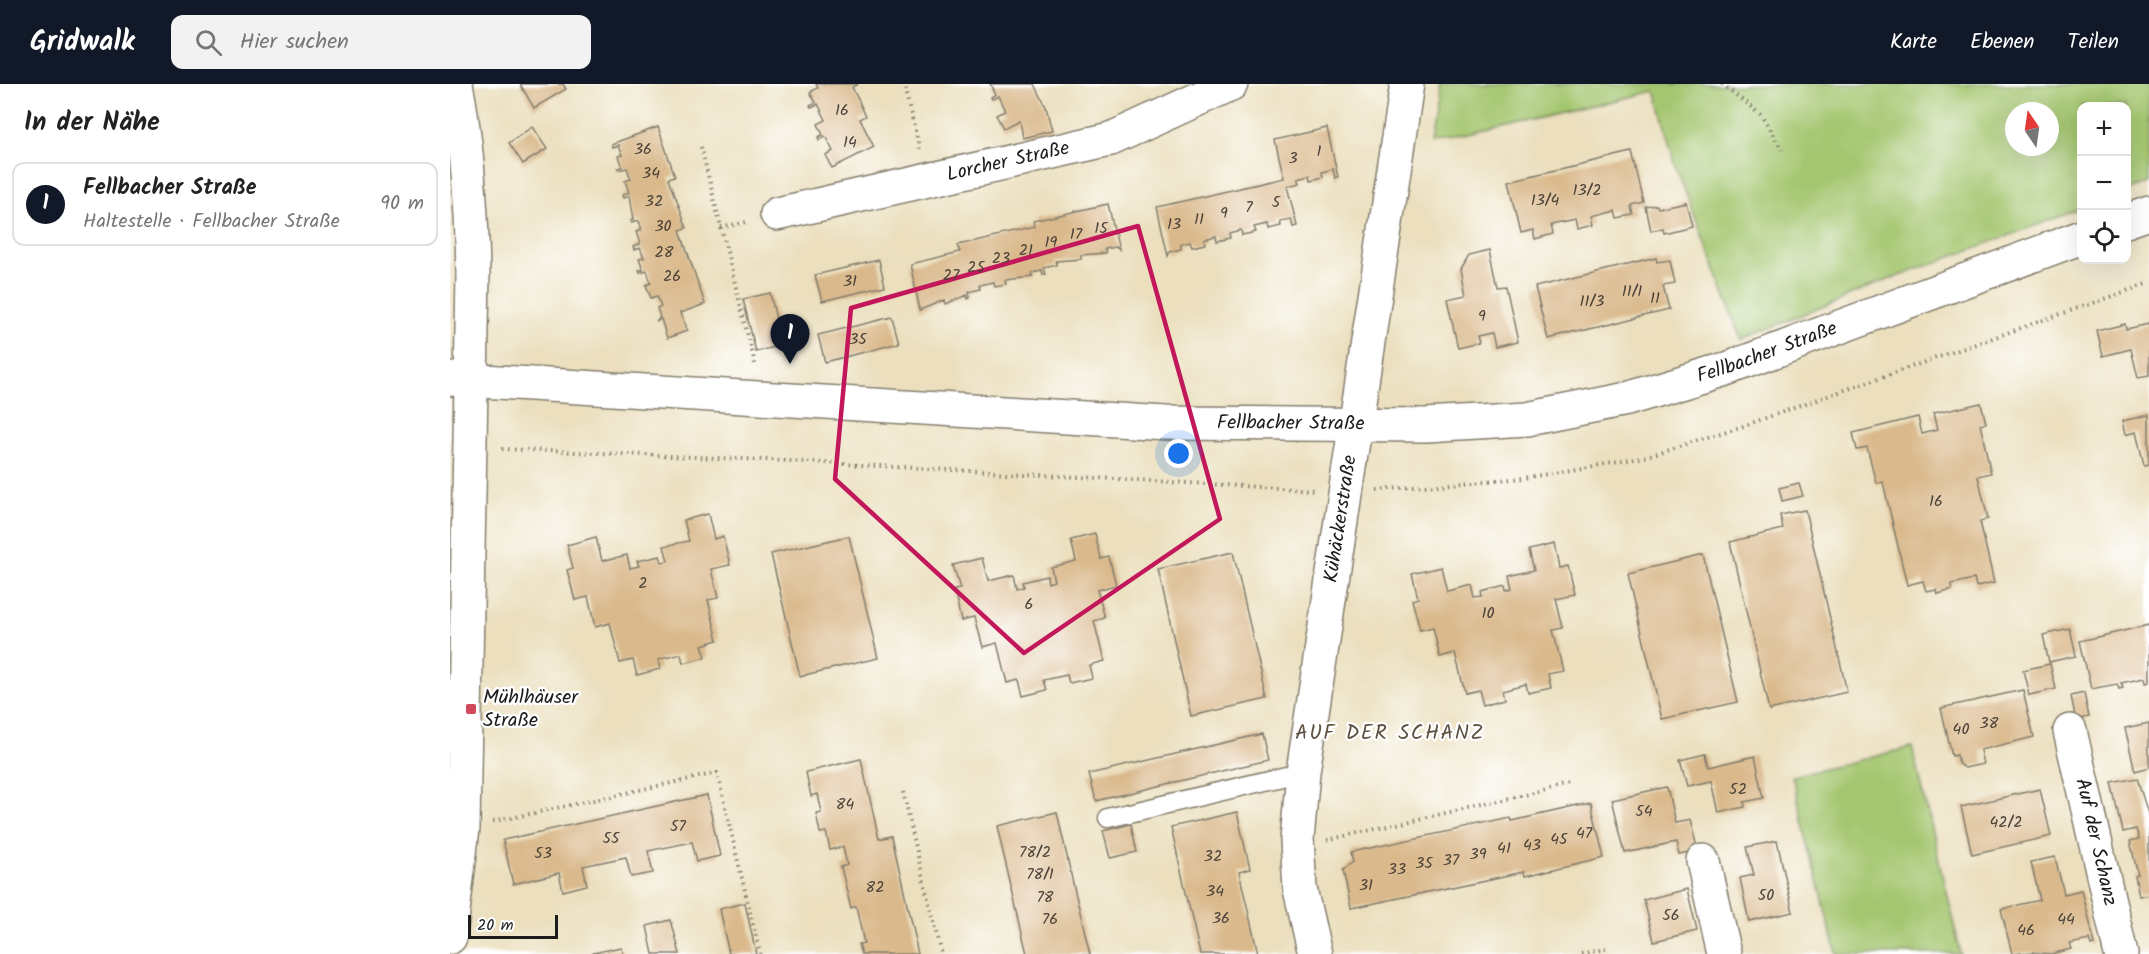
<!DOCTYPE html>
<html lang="de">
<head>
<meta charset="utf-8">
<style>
	body { margin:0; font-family:Kalam,sans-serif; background:#f2f2f2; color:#222 }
	.controls { position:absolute; right:18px; top:18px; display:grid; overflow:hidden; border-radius:12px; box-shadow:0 6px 24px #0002 }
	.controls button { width:54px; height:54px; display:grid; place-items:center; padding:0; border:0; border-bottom:2px solid #e0e0e0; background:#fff; color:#222; font:30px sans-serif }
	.compass { position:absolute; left:1555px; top:18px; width:54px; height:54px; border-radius:50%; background:#fff; box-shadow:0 6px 24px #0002; rotate:347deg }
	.scale { position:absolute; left:18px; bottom:15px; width:90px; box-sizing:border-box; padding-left:6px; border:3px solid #1c1c1c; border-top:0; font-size:16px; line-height:21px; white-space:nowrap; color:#1c1c1c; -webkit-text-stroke:4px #fff; paint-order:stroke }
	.you { position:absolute; left:729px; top:370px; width:21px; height:21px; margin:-15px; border:4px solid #fff; border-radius:50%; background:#1a73e8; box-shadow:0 0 0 9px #1a73e833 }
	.badge { display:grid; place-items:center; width:39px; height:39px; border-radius:50%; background:#111827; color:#fff; font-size:20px; font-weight:700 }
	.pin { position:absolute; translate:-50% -50px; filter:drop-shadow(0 2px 3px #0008) }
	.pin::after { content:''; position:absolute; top:32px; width:21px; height:18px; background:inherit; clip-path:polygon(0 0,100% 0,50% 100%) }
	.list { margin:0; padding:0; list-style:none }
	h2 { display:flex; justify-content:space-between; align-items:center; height:78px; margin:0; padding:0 24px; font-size:26px }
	h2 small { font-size:20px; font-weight:400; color:#767676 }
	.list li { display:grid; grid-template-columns:39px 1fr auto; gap:18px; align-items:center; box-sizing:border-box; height:84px; margin:0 12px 12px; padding:0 12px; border:2px solid #e0e0e0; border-radius:12px }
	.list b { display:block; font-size:22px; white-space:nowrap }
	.list p { margin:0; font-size:20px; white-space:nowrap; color:#767676 }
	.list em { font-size:20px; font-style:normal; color:#767676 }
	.icon { flex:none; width:33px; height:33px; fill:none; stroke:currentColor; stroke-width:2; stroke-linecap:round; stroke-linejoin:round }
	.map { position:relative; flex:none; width:1699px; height:870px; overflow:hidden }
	header { display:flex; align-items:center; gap:36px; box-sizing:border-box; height:84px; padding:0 30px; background:#111827; color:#fff }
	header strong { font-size:28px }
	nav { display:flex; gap:33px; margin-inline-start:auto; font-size:21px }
	.search { width:420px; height:54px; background:#f2f2f2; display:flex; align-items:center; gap:15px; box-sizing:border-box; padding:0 21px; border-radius:12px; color:#767676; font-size:22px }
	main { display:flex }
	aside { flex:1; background:#fff }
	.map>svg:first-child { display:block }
	.green { fill:#a4c670; stroke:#607146; stroke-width:1.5; fill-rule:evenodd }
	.building { fill:#dab98c }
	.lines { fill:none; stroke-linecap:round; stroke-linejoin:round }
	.lane-casing { stroke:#847e6d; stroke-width:21 }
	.street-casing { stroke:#847e6d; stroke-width:36 }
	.path { stroke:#847e6d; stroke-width:4; stroke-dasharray:1.5 4.5; stroke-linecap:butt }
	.lane { stroke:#fff; stroke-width:18 }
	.street { stroke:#fff; stroke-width:33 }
	.marked { fill:none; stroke:#c2185b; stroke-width:4.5; stroke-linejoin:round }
	.poi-dot { fill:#d1495b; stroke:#fff; stroke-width:2 }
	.labels { text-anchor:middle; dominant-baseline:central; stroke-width:4.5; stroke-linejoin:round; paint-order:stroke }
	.number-label { font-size:16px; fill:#4c4338 }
	.street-label { font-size:20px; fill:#1c1c1c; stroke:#fff }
	.poi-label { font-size:20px; fill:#1c1c1c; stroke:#fff; text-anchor:start }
	.neighbourhood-label { font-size:21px; letter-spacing:1.5px; fill:#5e5343; stroke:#fff }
</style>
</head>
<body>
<header>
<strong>Gridwalk</strong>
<div class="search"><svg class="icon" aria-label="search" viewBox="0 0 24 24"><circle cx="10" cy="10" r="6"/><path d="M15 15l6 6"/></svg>Hier suchen</div>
<nav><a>Karte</a><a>Ebenen</a><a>Teilen</a></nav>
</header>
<main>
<aside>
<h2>In der Nähe<small></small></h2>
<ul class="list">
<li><span class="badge">1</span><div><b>Fellbacher Straße</b><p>Haltestelle · Fellbacher Straße</p></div><em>90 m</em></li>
</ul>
</aside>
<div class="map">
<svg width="1699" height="870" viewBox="0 0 1699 870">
	<rect width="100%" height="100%" fill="#fff"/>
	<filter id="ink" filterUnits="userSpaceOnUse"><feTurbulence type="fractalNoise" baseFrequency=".0167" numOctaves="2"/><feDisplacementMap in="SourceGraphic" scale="12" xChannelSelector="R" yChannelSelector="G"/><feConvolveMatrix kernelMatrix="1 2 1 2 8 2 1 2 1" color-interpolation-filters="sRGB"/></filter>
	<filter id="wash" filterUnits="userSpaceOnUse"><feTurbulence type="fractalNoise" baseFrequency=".008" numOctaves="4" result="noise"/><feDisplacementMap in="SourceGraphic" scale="24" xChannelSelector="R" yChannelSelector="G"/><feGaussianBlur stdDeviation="1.35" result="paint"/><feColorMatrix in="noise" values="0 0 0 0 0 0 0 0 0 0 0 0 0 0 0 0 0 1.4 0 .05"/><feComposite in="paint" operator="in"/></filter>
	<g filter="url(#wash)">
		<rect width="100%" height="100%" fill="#ebdfbe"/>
		<g class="green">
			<path d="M990 0H1699V99L1677 108 1676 22H1632L1631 125 1438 196 1291 256 1226 83 1205 7 980 60ZM1564 27H1600V63H1564Z"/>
			<polygon points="1462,663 1511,870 1386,870 1342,692"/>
		</g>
		<g id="blocks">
			<g class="building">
				<polygon points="70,0 113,0 116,5 84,24"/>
				<polygon points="366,0 408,0 402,3 416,32 410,35 424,63 382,84 375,71 383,67 375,52 369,56 368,53 373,51 368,40 376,36 368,20 361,23 360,21 366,18 360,8 368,4"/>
				<polygon points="540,0 585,0 596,23 602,47 572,54 569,36 554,44 547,31 555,27 548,12 541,15 540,13 545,10"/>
				<polygon points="82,43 97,65 73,80 59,59"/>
				<polygon points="208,43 225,92 219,94 237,144 230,146 255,220 230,229 237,247 217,254 211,235 206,237 210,233 207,224 211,222 207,212 201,214 196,201 201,199 197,187 190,189 189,187 193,186 189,175 194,174 190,164 184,166 183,163 190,160 186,148 191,146 188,137 181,139 180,137 183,136 179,112 173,114 172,111 179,109 175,97 181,95 177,84 168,86 167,84 172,83 168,72 172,71 168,61 162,63 161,60"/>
				<polygon points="877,44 888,93 885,94 883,85 872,88 873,93 861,96 860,91 848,94 850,99 837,102 847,142 843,143 841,135 830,137 831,142 818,145 817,140 804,143 806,148 792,151 791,146 780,149 781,154 767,157 766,152 754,155 755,160 742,163 740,158 731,160 731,165 720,168 718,172 707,123 834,94 825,56"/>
				<polygon points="1182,68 1194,119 1182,122 1184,131 1168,134 1166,126 1141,132 1143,141 1127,145 1125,136 1101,141 1103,150 1085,155 1083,146 1071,149 1059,97"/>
				<polygon points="1236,118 1242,142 1214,149 1213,144 1201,147 1196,123 1207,121 1208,124"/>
				<polygon points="658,120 669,166 666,163 655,165 656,169 631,171 631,175 606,177 607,181 594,184 596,190 593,191 592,187 582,189 583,193 555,196 556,200 544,202 543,198 530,201 531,205 519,208 520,214 518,215 517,211 495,220 494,216 470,226 460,180 510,168 508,161 585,143 583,137"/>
				<polygon points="1040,166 1048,203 1056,202 1068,258 1045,263 1042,249 1028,252 1030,259 1008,264 997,215 1016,211 1011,185 1019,171"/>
				<polygon points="1206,174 1207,178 1220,176 1225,200 1213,202 1219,226 1098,255 1085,203"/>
				<polygon points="429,176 435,202 372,217 365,191"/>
				<polygon points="320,209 332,261 306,268 293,215"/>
				<polygon points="442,233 449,259 375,278 368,251"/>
				<polygon points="1675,240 1676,245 1699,240 1699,292 1688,294 1681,265 1653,272 1647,247"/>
				<polygon points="1531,319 1536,339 1530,340 1541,389 1528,392 1538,435 1530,437 1544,499 1526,503 1524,495 1501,500 1502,505 1487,509 1486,505 1476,507 1473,497 1457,501 1433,398 1426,399 1417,364 1407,366 1403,349 1468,333 1472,350 1487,346 1483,330"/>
				<polygon points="1699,331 1699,381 1694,382 1686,348 1675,351 1672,337"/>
				<polygon points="1349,399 1353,412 1332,417 1329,404"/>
				<polygon points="1355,426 1397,608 1319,626 1280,458 1333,445 1330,431"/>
				<polygon points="258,430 264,455 273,452 280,481 261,485 268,514 258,516 268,556 252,561 256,573 233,579 231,570 208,576 210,585 187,591 183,576 170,579 160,539 145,543 138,513 125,516 117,486 123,484 117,461 146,453 152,477 177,471 180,484 189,482 187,477 210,472 212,478 218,477 214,462 239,457 234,436"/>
				<polygon points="645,450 651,475 659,473 666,501 647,506 655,534 644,537 654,577 639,581 642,594 619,599 617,591 594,596 597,606 573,612 569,596 557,599 547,559 532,563 524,534 511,537 504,506 510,505 503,481 532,474 538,497 564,491 567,505 574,503 573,498 597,492 598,499 604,497 601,483 626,477 621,456"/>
				<polygon points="399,452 428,574 350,592 321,470"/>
				<polygon points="1104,460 1109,484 1118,482 1125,511 1106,515 1113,544 1103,546 1113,587 1098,590 1101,604 1078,609 1076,600 1053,606 1055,615 1032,621 1028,606 1015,609 1005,569 990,573 983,543 970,546 962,516 968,514 962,490 991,483 997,507 1022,501 1025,514 1033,513 1032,508 1055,502 1056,507 1062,505 1059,492 1084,486 1079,466"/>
				<polygon points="783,468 817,615 741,632 708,485"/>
				<polygon points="1253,471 1288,618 1212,635 1178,489"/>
				<polygon points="1699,541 1699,598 1695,599 1694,594 1671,599 1673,604 1669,605 1667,600 1641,605 1630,557"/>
				<polygon points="1620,545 1626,572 1599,578 1593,551"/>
				<polygon points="1600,580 1606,605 1579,611 1573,586"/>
				<polygon points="1573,606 1584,653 1530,666 1533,680 1515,684 1509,680 1507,671 1502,672 1491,624"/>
				<polygon points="1634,609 1639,633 1626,636 1621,612"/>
				<polygon points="1699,639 1699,683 1685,687 1675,644"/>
				<polygon points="812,650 818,676 646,717 639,690"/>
				<polygon points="1255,670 1258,683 1305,672 1314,714 1294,718 1295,723 1268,729 1261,697 1237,702 1230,676"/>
				<polygon points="411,675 429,755 442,752 468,870 412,870 409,860 414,859 406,823 401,825 391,783 397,781 393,763 380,766 376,748 370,749 366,729 371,728 367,710 361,712 356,688"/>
				<polygon points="1687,694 1699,733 1699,810 1689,812 1685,792 1688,791 1680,757 1689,755 1686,745 1673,748 1662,699"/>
				<polygon points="1217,703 1225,739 1240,736 1248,767 1229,771 1226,758 1175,769 1162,715"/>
				<polygon points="1590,705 1601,752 1522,770 1511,723"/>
				<polygon points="257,711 270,772 247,777 242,758 198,767 203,789 181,793 176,773 133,782 137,801 113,807 109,789 63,800 53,756"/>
				<polygon points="1141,719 1154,773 1075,792 1074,788 901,824 893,786 903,778 901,768 1061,734 1062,737"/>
				<polygon points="607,728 622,795 640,870 577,870 552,764 547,742"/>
				<polygon points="787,728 800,785 789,788 808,870 750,870 721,743"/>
				<polygon points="681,740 687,768 660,774 653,747"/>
				<polygon points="1327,757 1343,828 1299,838 1290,794 1304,791 1297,763"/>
				<polygon points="1605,773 1614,810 1631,806 1644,860 1641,861 1639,855 1619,859 1621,865 1601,870 1583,868 1562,870 1551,825 1590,816 1581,778"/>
				<polygon points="1237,805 1247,847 1204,857 1194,816"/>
				<polygon points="295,819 306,870 279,870 269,825"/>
				<polygon points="221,836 230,870 203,870 197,842"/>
				<polygon points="171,863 173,870 143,870 143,869"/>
			</g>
		</g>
	</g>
	<g filter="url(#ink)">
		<use href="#blocks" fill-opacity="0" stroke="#847e6d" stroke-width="1.5"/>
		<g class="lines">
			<g class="lane-casing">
				<polyline id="lane" points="658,734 853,688"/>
			</g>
			<g class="street-casing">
				<g id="street">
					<path id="s1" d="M327 130 661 55 781 0"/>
					<polyline points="1676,137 1699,129"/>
					<path id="s2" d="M0 295 716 339 976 341 1077 335 1177 315 1279 284 1632 153"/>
					<path id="s3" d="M1620 647 1671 870"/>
					<polyline points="1253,777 1274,870"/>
					<path d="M0 853 13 744 23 191C22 127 18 63 6 0"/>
					<path id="s4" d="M865 870 850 805 847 756 853 688 957 0"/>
				</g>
			</g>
			<g class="path">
				<polyline points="453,0 470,66"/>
				<polyline points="1272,0 1311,31 1332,66"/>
				<polyline points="251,63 306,284"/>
				<polyline points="271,144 297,138"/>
				<polyline points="52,365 339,377 865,406"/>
				<polyline points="927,406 1074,394 1191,374 1293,342 1699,199"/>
				<polyline points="453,708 491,870"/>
				<polyline points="43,738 267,689 310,870"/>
				<polyline points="877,756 1119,701"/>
				<polyline points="1131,870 1159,864"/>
			</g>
			<use href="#lane" class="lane"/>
			<use href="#street" class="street"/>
		</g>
	</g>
	<path class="marked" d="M688 142 770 435 574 569 385 395 401 224Z"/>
	<rect class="poi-dot" x="15" y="619" width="12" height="12" rx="3"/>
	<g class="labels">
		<g class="number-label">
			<text x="392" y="26">16</text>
			<text x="400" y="58">14</text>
			<text x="193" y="65">36</text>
			<text x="869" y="67">1</text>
			<text x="843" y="74">3</text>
			<text x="201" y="89">34</text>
			<text x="1137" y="106">13/2</text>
			<text x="1095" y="116">13/4</text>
			<text x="204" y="117">32</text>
			<text x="826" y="118">5</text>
			<text x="799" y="123">7</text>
			<text x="774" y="129">9</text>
			<text x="749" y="135">11</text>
			<text x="724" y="140">13</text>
			<text x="213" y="142">30</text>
			<text x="651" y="144">15</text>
			<text x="626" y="150">17</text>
			<text x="601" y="158">19</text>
			<text x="576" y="166">21</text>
			<text x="214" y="168">28</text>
			<text x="551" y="174">23</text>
			<text x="526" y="183">25</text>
			<text x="501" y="191">27</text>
			<text x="222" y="192">26</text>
			<text x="400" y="197">31</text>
			<text x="1182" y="207">11/1</text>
			<text x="1205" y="214">11</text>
			<text x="1142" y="217">11/3</text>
			<text x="1032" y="232">9</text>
			<text x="408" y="255">35</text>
			<text x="1486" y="417">16</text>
			<text x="193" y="499">2</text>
			<text x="579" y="520">6</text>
			<text x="1038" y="529">10</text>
			<text x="1539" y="639">38</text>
			<text x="1511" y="645">40</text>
			<text x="1288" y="705">52</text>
			<text x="395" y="720">84</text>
			<text x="1194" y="727">54</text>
			<text x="1556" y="738">42/2</text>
			<text x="228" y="742">57</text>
			<text x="1134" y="749">47</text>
			<text x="161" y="754">55</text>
			<text x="1109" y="755">45</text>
			<text x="1082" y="761">43</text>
			<text x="1054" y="764">41</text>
			<text x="585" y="768">78/2</text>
			<text x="93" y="769">53</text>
			<text x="1028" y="770">39</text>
			<text x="763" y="772">32</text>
			<text x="1001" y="776">37</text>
			<text x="974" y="779">35</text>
			<text x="947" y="785">33</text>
			<text x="590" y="790">78/1</text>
			<text x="916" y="801">31</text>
			<text x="425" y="803">82</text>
			<text x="765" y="807">34</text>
			<text x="1316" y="811">50</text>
			<text x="595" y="813">78</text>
			<text x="1221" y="831">56</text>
			<text x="771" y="834">36</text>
			<text x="600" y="835">76</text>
			<text x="1616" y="835">44</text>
			<text x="1576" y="846">46</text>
		</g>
		<g class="street-label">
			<text stroke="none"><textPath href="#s1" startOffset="237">Lorcher Straße</textPath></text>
			<text stroke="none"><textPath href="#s2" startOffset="1328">Fellbacher Straße</textPath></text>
			<text stroke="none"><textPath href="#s2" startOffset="842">Fellbacher Straße</textPath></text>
			<text stroke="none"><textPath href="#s4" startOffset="440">Kühäckerstraße</textPath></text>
			<text stroke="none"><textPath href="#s3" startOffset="114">Auf der Schanz</textPath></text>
		</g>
		<g class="poi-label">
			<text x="33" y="614">Mühlhäuser<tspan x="33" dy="23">Straße</tspan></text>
		</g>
		<g class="neighbourhood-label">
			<text x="940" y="649">AUF DER SCHANZ</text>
		</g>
	</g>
</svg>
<div class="controls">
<button>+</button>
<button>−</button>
<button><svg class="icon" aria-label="locate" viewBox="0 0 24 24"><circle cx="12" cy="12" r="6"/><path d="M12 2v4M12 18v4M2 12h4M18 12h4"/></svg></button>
</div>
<svg class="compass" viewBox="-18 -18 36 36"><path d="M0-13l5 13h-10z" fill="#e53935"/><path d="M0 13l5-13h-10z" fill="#767676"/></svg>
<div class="scale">20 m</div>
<div class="you"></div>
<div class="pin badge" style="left:340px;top:280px">1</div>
</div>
</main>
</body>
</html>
